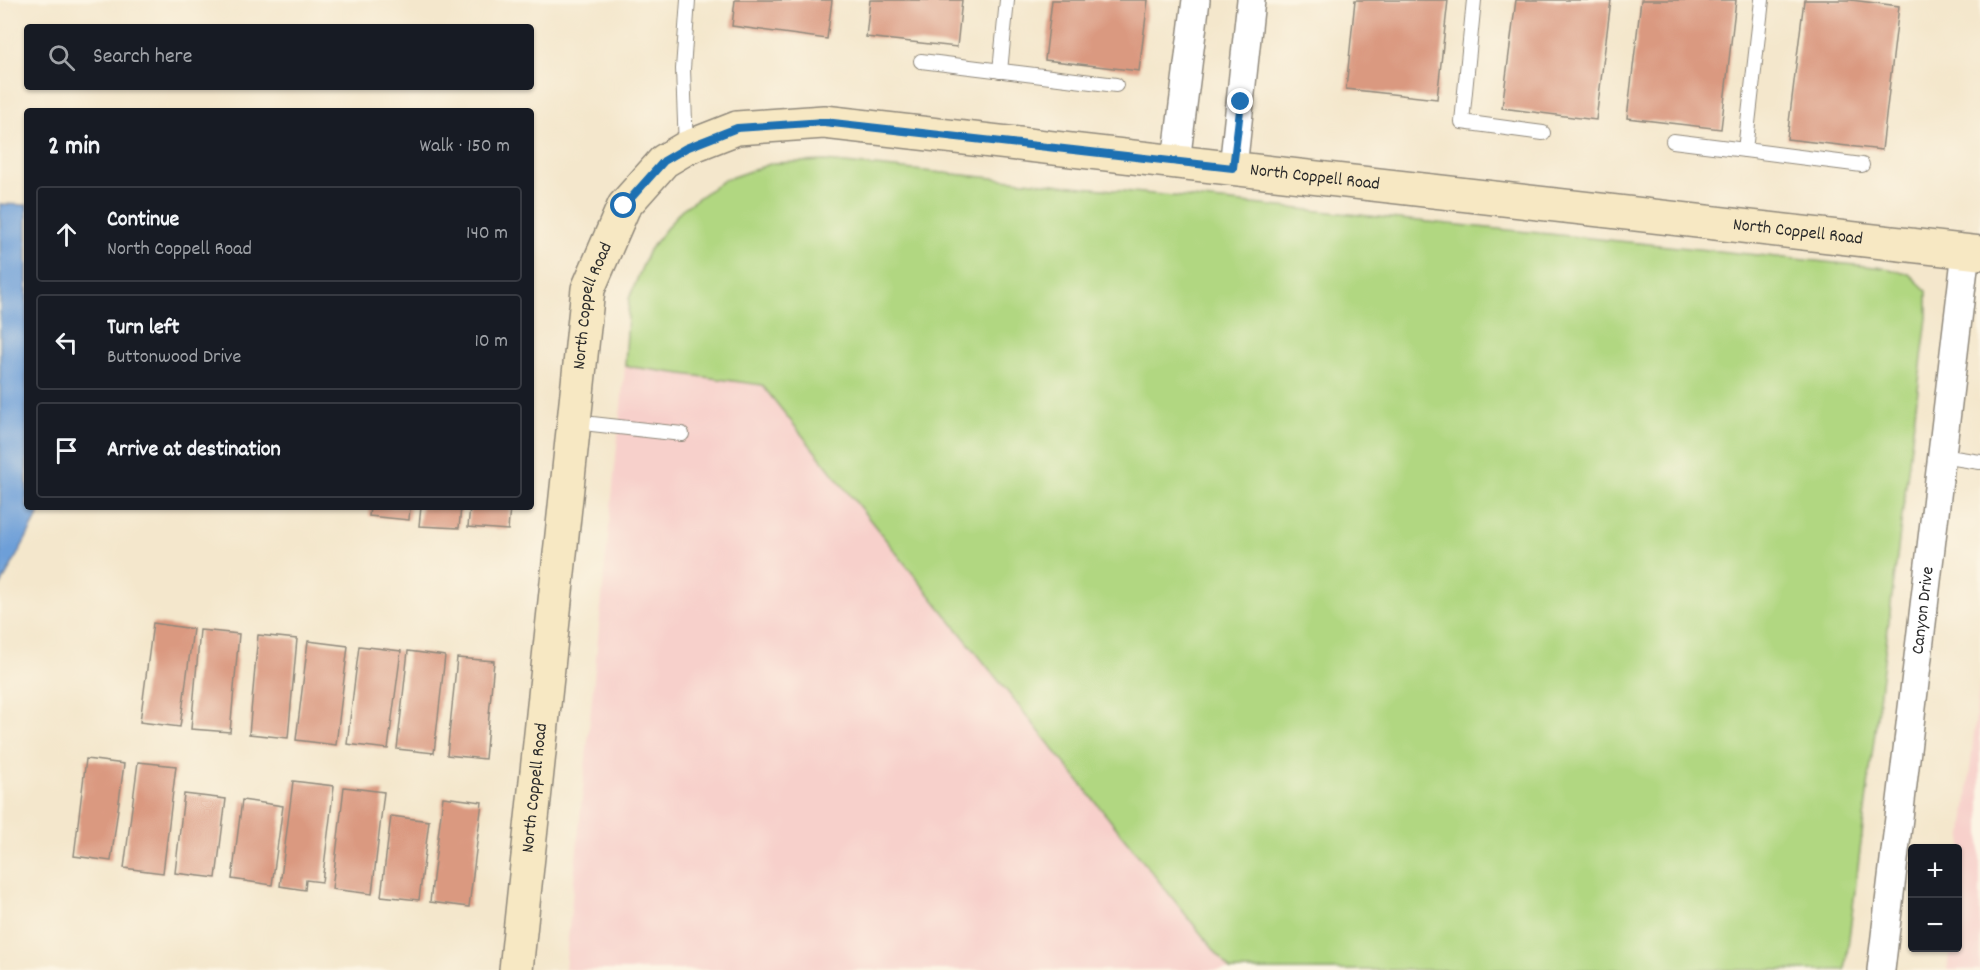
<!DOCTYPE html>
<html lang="en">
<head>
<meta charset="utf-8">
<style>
	body { margin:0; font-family:Dekko,sans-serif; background:#242831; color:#f1f3f6 }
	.controls { position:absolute; right:18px; bottom:18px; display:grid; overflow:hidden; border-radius:6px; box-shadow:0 2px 4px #0004 }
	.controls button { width:54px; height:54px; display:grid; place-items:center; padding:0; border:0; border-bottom:2px solid #363941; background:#171b24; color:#f1f3f6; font:30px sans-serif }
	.stop { position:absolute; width:18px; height:18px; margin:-14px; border:4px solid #1f6fb2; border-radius:50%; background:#fff }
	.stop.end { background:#1f6fb2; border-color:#fff; box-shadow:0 2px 6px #0008 }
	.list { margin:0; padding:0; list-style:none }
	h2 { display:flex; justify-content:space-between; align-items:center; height:78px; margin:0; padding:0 24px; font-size:26px }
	h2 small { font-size:20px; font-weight:400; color:#9ea1a6 }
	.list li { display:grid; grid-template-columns:39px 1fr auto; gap:18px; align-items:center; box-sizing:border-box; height:96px; margin:0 12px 12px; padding:0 12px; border:2px solid #363941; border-radius:6px }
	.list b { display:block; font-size:22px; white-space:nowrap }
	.list p { margin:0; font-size:20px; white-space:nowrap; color:#9ea1a6 }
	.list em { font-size:20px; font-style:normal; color:#9ea1a6 }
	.icon { flex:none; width:33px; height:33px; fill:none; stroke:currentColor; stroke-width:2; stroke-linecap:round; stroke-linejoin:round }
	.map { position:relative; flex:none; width:1980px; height:970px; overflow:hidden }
	.search { position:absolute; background:#171b24; box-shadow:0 2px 4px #0004; left:24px; top:24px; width:510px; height:66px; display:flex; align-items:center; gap:15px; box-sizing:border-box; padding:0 21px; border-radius:6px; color:#9ea1a6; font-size:22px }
	.panel { position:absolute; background:#171b24; box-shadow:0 2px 4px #0004; left:24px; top:108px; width:510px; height:402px; border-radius:6px }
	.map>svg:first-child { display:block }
	.built { fill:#f7d0cb }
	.green { fill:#b1d781; stroke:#6e8156; stroke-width:1.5 }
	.water { fill:#6d9fd8; stroke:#4c6582; stroke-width:1.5 }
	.building { fill:#da9980 }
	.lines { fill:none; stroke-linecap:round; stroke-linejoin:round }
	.lane-casing { stroke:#90897c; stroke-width:16 }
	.street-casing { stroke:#90897c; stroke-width:30 }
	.secondary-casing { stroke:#90897c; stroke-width:36 }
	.lane { stroke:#fff; stroke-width:14 }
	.street { stroke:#fff; stroke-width:27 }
	.secondary { stroke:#f7e8c3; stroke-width:33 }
	.route { stroke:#1f6fb2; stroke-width:8 }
	.labels { text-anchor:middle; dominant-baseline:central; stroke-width:4.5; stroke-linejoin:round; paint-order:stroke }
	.street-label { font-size:18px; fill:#2b2b2b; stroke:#fcf5e5 }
</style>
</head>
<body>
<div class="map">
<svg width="1980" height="970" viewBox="0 0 1980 970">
	<rect width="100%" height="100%" fill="#fcf5e5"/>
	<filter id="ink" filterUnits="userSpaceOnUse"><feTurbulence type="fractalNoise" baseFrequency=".0167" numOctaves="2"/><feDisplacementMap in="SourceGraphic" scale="12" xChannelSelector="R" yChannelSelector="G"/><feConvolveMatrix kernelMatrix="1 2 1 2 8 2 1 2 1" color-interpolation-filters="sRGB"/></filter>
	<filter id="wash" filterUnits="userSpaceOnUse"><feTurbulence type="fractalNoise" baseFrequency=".008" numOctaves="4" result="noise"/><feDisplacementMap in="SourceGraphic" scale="24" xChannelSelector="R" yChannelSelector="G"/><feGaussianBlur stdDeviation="1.35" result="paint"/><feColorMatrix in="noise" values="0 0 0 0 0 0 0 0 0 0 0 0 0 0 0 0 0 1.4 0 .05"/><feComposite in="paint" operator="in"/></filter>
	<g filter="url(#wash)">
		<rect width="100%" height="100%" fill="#f4e7cc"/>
		<g class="built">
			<polygon points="625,366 762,385 1230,970 565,970"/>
			<polygon points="1980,678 1980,970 1947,970 1950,948 1958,948 1958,880"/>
		</g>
		<polygon class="green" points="825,161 1885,268 1909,274 1927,291 1927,318 1845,970 1230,970 762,385 625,366 629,299 649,250 681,210 724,180 773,163"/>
		<polygon class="water" points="0,204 27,205 27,507 43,507 0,587"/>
		<g id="blocks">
			<g class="building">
				<polygon points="735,0 832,0 827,39 732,26"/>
				<polygon points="870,0 962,0 957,47 866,37"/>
				<polygon points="1052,0 1148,0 1139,71 1045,60"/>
				<polygon points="1355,0 1448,0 1437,99 1346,89"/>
				<polygon points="1516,0 1611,0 1596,120 1502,108"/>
				<polygon points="1641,0 1736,0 1721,129 1627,118"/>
				<polygon points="1804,0 1851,0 1899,6 1882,150 1787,139"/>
				<polygon points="370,507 410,507 409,520 369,516"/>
				<polygon points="421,507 461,507 459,528 419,526"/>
				<polygon points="470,507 510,507 508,530 468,527"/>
				<polygon points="153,623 193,629 180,727 140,722"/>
				<polygon points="200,630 239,634 230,732 191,729"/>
				<polygon points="258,635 297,639 288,738 249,734"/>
				<polygon points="308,641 348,646 336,745 296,740"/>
				<polygon points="359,646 401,651 388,749 347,744"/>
				<polygon points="408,651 445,656 434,753 397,749"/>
				<polygon points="457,658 494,661 485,759 447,755"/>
				<polygon points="86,759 124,764 111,861 74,856"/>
				<polygon points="138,762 176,766 163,873 124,868"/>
				<polygon points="293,781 334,786 322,882 306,880 305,890 280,886"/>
				<polygon points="344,787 384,792 372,894 332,889"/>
				<polygon points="184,794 226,799 216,878 175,873"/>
				<polygon points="443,797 482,802 469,907 430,902"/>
				<polygon points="242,800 283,806 272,885 232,879"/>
				<polygon points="391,816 429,821 419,900 381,896"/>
			</g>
		</g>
	</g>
	<g filter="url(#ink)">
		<use href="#blocks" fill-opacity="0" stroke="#90897c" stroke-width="1.5"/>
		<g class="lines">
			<g class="lane-casing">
				<g id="lane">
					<polyline points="1474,0 1462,122 1543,133"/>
					<polyline points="1762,0 1745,150 1862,165"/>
					<polyline points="921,61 1116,85"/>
					<polyline points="1000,71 1007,0"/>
					<polyline points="1673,141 1745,150"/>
					<polyline points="686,148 683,69 688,0"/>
					<polyline points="574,422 682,434"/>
					<polyline points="1941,456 1980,462"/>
				</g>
			</g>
			<g class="street-casing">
				<g id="street">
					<polyline points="1176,162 1196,0"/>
					<polyline points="1233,168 1251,0"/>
					<path id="s1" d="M1881 970 1966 251"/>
				</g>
			</g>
			<g class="secondary-casing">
				<g id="secondary">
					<path id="s2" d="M516 970 588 289 624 206 664 161 686 148 737 128 824 122 1980 253"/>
				</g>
			</g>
			<use href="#lane" class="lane"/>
			<use href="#street" class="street"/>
			<use href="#secondary" class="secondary"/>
		</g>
	</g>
	<g class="lines" filter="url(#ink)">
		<polyline class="route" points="624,206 664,161 686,148 737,128 824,122 1233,168 1241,102"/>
	</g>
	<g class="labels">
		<g class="street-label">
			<text stroke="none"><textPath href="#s2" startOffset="1497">North Coppell Road</textPath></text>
			<text stroke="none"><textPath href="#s2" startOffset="1983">North Coppell Road</textPath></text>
			<text stroke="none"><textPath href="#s2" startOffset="669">North Coppell Road</textPath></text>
			<text stroke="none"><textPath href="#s1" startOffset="362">Canyon Drive</textPath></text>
			<text stroke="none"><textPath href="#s2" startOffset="183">North Coppell Road</textPath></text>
		</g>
	</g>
</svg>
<div class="controls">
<button>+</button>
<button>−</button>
</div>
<div class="stop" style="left:624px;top:206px"></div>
<div class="stop end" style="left:1241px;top:102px"></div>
<div class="search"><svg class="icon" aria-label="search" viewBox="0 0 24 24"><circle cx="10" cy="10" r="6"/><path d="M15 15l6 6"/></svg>Search here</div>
<section class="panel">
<h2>2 min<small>Walk · 150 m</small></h2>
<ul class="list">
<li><svg class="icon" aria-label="ahead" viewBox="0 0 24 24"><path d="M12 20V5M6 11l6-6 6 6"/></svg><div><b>Continue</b><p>North Coppell Road</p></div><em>140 m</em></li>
<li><svg class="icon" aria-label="left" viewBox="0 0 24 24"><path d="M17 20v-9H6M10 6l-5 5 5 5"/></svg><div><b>Turn left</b><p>Buttonwood Drive</p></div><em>10 m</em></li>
<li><svg class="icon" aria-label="arrive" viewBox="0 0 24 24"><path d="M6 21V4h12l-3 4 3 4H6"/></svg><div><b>Arrive at destination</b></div></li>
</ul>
</section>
</div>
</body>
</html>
